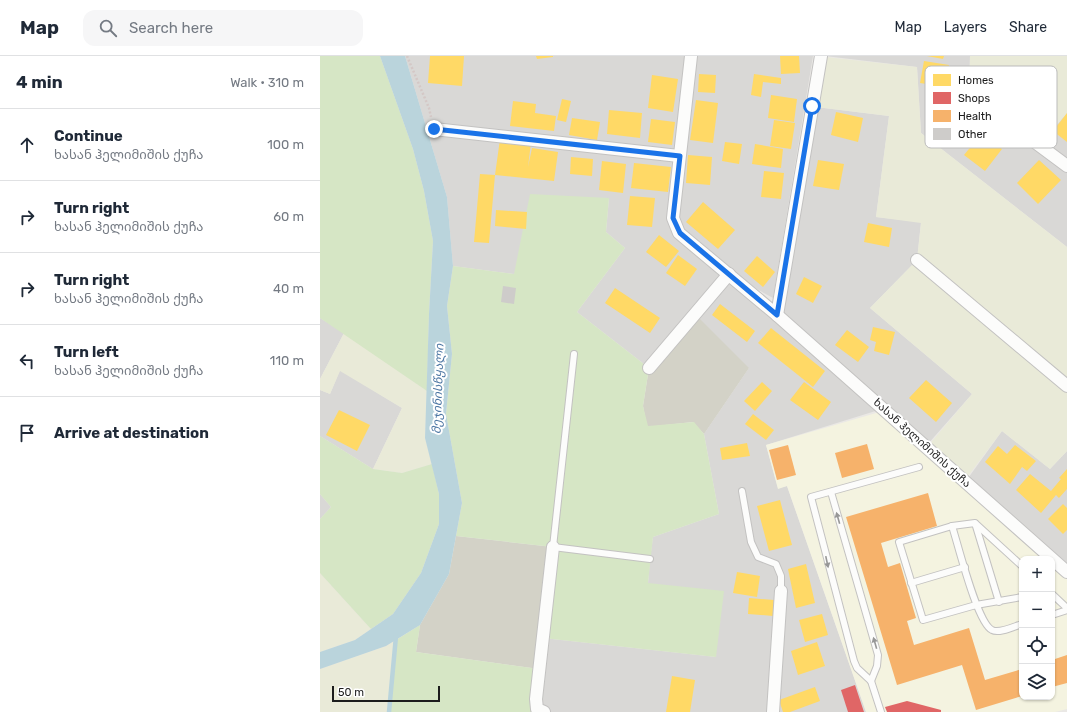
<!DOCTYPE html>
<html lang="en">
<head>
<meta charset="utf-8">
<style>
	body { margin:0; font-family:Rubik,"Noto Sans Georgian",sans-serif; background:#f6f6f7; color:#1f2937 }
	.controls { position:absolute; right:12px; bottom:12px; display:grid; overflow:hidden; border-radius:8px; box-shadow:0 1px 3px #0004 }
	.controls button { width:36px; height:36px; display:grid; place-items:center; padding:0; border:0; border-bottom:1px solid #e0e1e3; background:#fff; color:#1f2937; font:20px sans-serif }
	.scale { position:absolute; left:12px; bottom:10px; width:108px; box-sizing:border-box; padding-left:4px; border:2px solid #1c1c1c; border-top:0; font-size:11px; line-height:14px; white-space:nowrap; color:#1c1c1c; -webkit-text-stroke:3px #fff; paint-order:stroke }
	.stop { position:absolute; width:12px; height:12px; margin:-9px; border:3px solid #1a73e8; border-radius:50%; background:#fff }
	.stop.end { background:#1a73e8; border-color:#fff; box-shadow:0 1px 4px #0008 }
	.list { margin:0; padding:0; list-style:none }
	h2 { display:flex; justify-content:space-between; align-items:center; height:52px; margin:0; padding:0 16px; font-size:17px }
	h2 small { font-size:13px; font-weight:400; color:#747a83 }
	.list li { display:grid; grid-template-columns:26px 1fr auto; gap:12px; align-items:center; box-sizing:border-box; height:72px; padding:0 16px; border-top:1px solid #e0e1e3 }
	.list b { display:block; font-size:15px; white-space:nowrap }
	.list p { margin:0; font-size:13px; white-space:nowrap; color:#747a83 }
	.list em { font-size:13px; font-style:normal; color:#747a83 }
	.icon { flex:none; width:22px; height:22px; fill:none; stroke:currentColor; stroke-width:2; stroke-linecap:round; stroke-linejoin:round }
	.map { position:relative; flex:none; width:747px; height:656px; overflow:hidden }
	header { display:flex; align-items:center; gap:24px; box-sizing:border-box; height:56px; padding:0 20px; background:#fff; border-bottom:1px solid #e0e1e3 }
	header strong { font-size:19px }
	nav { display:flex; gap:22px; margin-inline-start:auto; font-size:14px }
	.search { width:280px; height:36px; background:#f6f6f7; display:flex; align-items:center; gap:10px; box-sizing:border-box; padding:0 14px; border-radius:12px; color:#747a83; font-size:15px }
	main { display:flex }
	aside { flex:1; background:#fff }
	.map>svg:first-child { display:block }
	.residential { fill:#d9d8d6 }
	.education { fill:#f4f3e0 }
	.construction { fill:#d3d2c7 }
	.farmland { fill:#e9ead8 }
	.grass { fill:#d6e6c5 }
	.water { fill:#bad4dc }
	.homes { fill:#ffd966 }
	.shops { fill:#e06666 }
	.health { fill:#f6b26b }
	.lines { fill:none; stroke-linecap:round; stroke-linejoin:round }
	.stream { stroke:#bad4dc; stroke-width:4.5 }
	.building { fill:#ceccca }
	.lane-casing { stroke:#c3c2c1; stroke-width:8 }
	.street-casing { stroke:#c3c2c1; stroke-width:14 }
	.path { stroke:#d4c8c6; stroke-width:2.5; stroke-dasharray:2 2; stroke-linecap:butt }
	.lane { stroke:#fcfcfb; stroke-width:6 }
	.street { stroke:#fcfcfb; stroke-width:12 }
	.oneway { fill:#979797 }
	.route { stroke:#1a73e8; stroke-width:5 }
	.labels { text-anchor:middle; dominant-baseline:central; stroke-width:4; stroke-linejoin:round; paint-order:stroke }
	.street-label { font-size:11px; fill:#1c1c1c; stroke:#fff }
	.water-label { font-size:12px; font-style:italic; fill:#4f78a4; stroke:#fff }
	.key { fill:#fff; stroke:#bbb; stroke-width:1 }
	.key-label { font-size:11px; fill:#1c1c1c }
</style>
</head>
<body>
<header>
<strong>Map</strong>
<div class="search"><svg class="icon" aria-label="search" viewBox="0 0 24 24"><circle cx="10" cy="10" r="6"/><path d="M15 15l6 6"/></svg>Search here</div>
<nav><a>Map</a><a>Layers</a><a>Share</a></nav>
</header>
<main>
<aside>
<h2>4 min<small>Walk · 310 m</small></h2>
<ul class="list">
<li><svg class="icon" aria-label="ahead" viewBox="0 0 24 24"><path d="M12 20V5M6 11l6-6 6 6"/></svg><div><b>Continue</b><p>ხასან ჰელიმიშის ქუჩა</p></div><em>100 m</em></li>
<li><svg class="icon" aria-label="right" viewBox="0 0 24 24"><path d="M7 20v-9h11M14 6l5 5-5 5"/></svg><div><b>Turn right</b><p>ხასან ჰელიმიშის ქუჩა</p></div><em>60 m</em></li>
<li><svg class="icon" aria-label="right" viewBox="0 0 24 24"><path d="M7 20v-9h11M14 6l5 5-5 5"/></svg><div><b>Turn right</b><p>ხასან ჰელიმიშის ქუჩა</p></div><em>40 m</em></li>
<li><svg class="icon" aria-label="left" viewBox="0 0 24 24"><path d="M17 20v-9H6M10 6l-5 5 5 5"/></svg><div><b>Turn left</b><p>ხასან ჰელიმიშის ქუჩა</p></div><em>110 m</em></li>
<li><svg class="icon" aria-label="arrive" viewBox="0 0 24 24"><path d="M6 21V4h12l-3 4 3 4H6"/></svg><div><b>Arrive at destination</b></div></li>
</ul>
</aside>
<div class="map">
<svg width="747" height="656" viewBox="0 0 747 656">
	<rect width="100%" height="100%" fill="#eae8e5"/>
	<g class="residential">
		<polygon points="85,0 493,0 453,242 411,219 562,353 446,389 458,432 467,430 546,656 224,656 217,653 223,582 396,601 328,528 330,503 333,481 399,458 384,378 429,312 329,312 257,256 305,192 286,176 289,142 194,218 133,210 127,141"/>
		<polygon points="505,0 650,0 649,37 719,89 747,57 747,191 601,77 597,11"/>
		<polygon points="496,51 569,60 556,161 601,166 597,204 550,252 652,338 607,389 460,259"/>
		<polygon points="0,262 24,277 0,323"/>
		<polygon points="20,314 82,352 53,413 0,380 0,334 10,338"/>
		<polygon points="682,375 730,413 747,395 747,515 646,425"/>
		<polygon points="0,438 11,451 0,463"/>
	</g>
	<polygon class="education" points="563,355 729,503 702,503 702,641 732,641 732,506 747,519 747,653 735,656 546,656 467,430 458,433 446,389"/>
	<g class="construction">
		<polygon points="375,258 429,312 384,378 373,366 327,371 323,350 329,312"/>
		<polygon points="136,480 233,491 219,613 96,596 100,569 129,518"/>
	</g>
	<g class="farmland">
		<polygon points="650,0 747,0 747,57 719,89 649,37"/>
		<polygon points="505,1 597,11 601,77 747,191 747,395 730,413 682,375 645,424 608,390 652,338 550,252 597,204 601,167 556,161 569,60 496,51"/>
		<polygon points="24,277 107,335 105,382 112,408 82,417 53,413 82,352 20,315 10,338 0,334 0,323"/>
		<polygon points="0,517 51,573 35,584 0,596"/>
		<polygon points="76,584 69,656 0,656 0,613 66,590"/>
	</g>
	<g class="grass">
		<polygon points="0,0 60,0 93,93 104,135 113,185 109,258 107,335 0,262"/>
		<polygon points="210,138 289,142 286,176 305,192 257,256 329,312 323,350 328,370 374,366 384,378 399,458 333,481 328,527 404,535 396,601 223,582 233,491 136,480 142,447 126,358 132,298 127,250 133,210 194,218"/>
		<polygon points="0,380 53,413 82,417 112,408 119,438 119,468 101,517 73,558 51,573 0,517 0,463 11,451 0,438"/>
		<polygon points="100,569 96,596 219,613 217,656 69,656 76,584"/>
	</g>
	<polygon class="water" points="60,0 85,0 127,141 133,210 127,250 132,298 126,358 142,447 129,518 100,569 66,590 0,613 0,596 35,584 73,558 101,517 119,468 119,438 105,382 109,258 113,185 104,135 93,93"/>
	<g class="homes">
		<polygon points="110,0 144,0 142,30 108,27"/>
		<polygon points="216,0 233,0 233,1 217,3"/>
		<polygon points="460,0 479,0 480,17 461,18"/>
		<polygon points="607,0 624,0 623,3"/>
		<polygon points="604,5 629,9 626,31 600,27"/>
		<polygon points="379,18 396,19 395,37 378,36"/>
		<polygon points="434,18 461,22 461,28 443,26 441,41 431,39"/>
		<polygon points="332,19 358,23 353,56 328,52"/>
		<polygon points="451,39 477,43 474,66 448,62"/>
		<polygon points="242,43 251,45 246,66 237,64"/>
		<polygon points="376,44 398,47 393,87 370,84"/>
		<polygon points="193,45 216,48 215,57 236,60 234,75 190,70"/>
		<polygon points="289,54 322,57 320,82 287,78"/>
		<polygon points="516,56 543,62 538,86 511,79"/>
		<polygon points="747,57 747,86 733,75"/>
		<polygon points="252,62 280,66 277,84 249,79"/>
		<polygon points="331,63 355,66 352,89 328,86"/>
		<polygon points="454,64 475,67 471,93 450,90"/>
		<polygon points="662,77 682,93 665,115 644,99"/>
		<polygon points="180,83 211,87 208,111 212,92 238,96 234,125 175,119"/>
		<polygon points="405,86 422,88 419,108 402,105"/>
		<polygon points="435,88 463,93 461,112 432,108"/>
		<polygon points="368,99 392,101 390,129 366,127"/>
		<polygon points="251,101 273,103 272,120 250,118"/>
		<polygon points="498,104 524,108 519,134 493,130"/>
		<polygon points="719,104 741,124 718,148 697,127"/>
		<polygon points="282,105 306,108 303,137 279,134"/>
		<polygon points="314,107 351,111 348,136 311,132"/>
		<polygon points="444,115 464,117 461,143 441,141"/>
		<polygon points="160,118 175,119 169,187 154,186"/>
		<polygon points="310,140 335,142 332,171 307,169"/>
		<polygon points="383,146 415,174 398,193 366,166"/>
		<polygon points="176,154 207,156 206,173 175,170"/>
		<polygon points="548,167 572,172 569,191 544,186"/>
		<polygon points="339,179 359,195 346,211 326,196"/>
		<polygon points="358,199 377,213 365,230 346,217"/>
		<polygon points="437,200 455,216 443,231 424,215"/>
		<polygon points="484,221 502,230 493,247 476,238"/>
		<polygon points="295,232 340,262 330,277 285,247"/>
		<polygon points="400,248 435,275 427,286 392,259"/>
		<polygon points="553,271 575,276 569,299 554,295 556,286 550,284"/>
		<polygon points="451,272 505,315 493,331 438,287"/>
		<polygon points="527,274 549,291 538,306 515,289"/>
		<polygon points="606,324 632,347 616,366 589,342"/>
		<polygon points="442,326 452,335 435,355 424,345"/>
		<polygon points="484,326 511,346 498,364 470,344"/>
		<polygon points="19,354 50,369 37,395 6,379"/>
		<polygon points="433,358 454,374 446,384 425,368"/>
		<polygon points="427,387 430,400 402,404 400,392"/>
		<polygon points="695,389 716,405 707,415 702,411 690,428 665,406 678,390 687,398"/>
		<polygon points="747,413 747,433 739,442 736,439 721,457 696,434 710,418 731,435 741,423 739,422"/>
		<polygon points="460,444 472,489 449,495 437,450"/>
		<polygon points="743,448 747,452 747,474 743,478 728,463"/>
		<polygon points="486,508 495,547 476,552 468,513"/>
		<polygon points="417,516 440,520 437,541 413,537"/>
		<polygon points="429,542 454,544 453,560 428,558"/>
		<polygon points="502,558 508,579 485,586 479,564"/>
		<polygon points="497,586 505,610 478,619 471,595"/>
		<polygon points="352,620 375,624 370,656 346,656"/>
		<polygon points="495,631 500,645 470,656 463,656 459,644"/>
	</g>
	<g class="shops">
		<polygon points="535,629 544,656 528,656 521,634"/>
		<polygon points="587,645 621,654 621,656 567,656 565,651"/>
	</g>
	<g class="health">
		<polygon points="547,388 554,413 522,422 515,397"/>
		<polygon points="468,389 476,419 457,424 449,394"/>
		<polygon points="608,437 617,470 561,487 568,511 580,507 596,562 587,565 594,589 649,572 665,624 702,613 702,640 656,654 642,609 577,629 526,461"/>
		<polygon points="747,599 747,627 732,631 732,604"/>
	</g>
	<g class="lines">
		<polyline class="stream" points="69,656 76,580"/>
	</g>
	<polygon class="building" points="183,230 196,232 194,248 181,246"/>
	<g class="lines">
		<g class="lane-casing">
			<g id="lane">
				<polyline points="254,298 233,491 330,503"/>
				<polyline points="422,435 431,486 438,501 456,508 461,520 461,535"/>
				<polyline points="511,436 558,599 557,610 551,625"/>
				<polyline points="656,468 702,510"/>
				<polyline points="632,470 655,467 679,546"/>
				<polyline points="591,527 645,511"/>
				<polyline points="732,538 747,552"/>
				<path d="M702 541 656 549 603 564 579 486 632 470C638 488 657 567 672 574 679 578 695 570 702 568"/>
				<polyline points="732,559 747,554"/>
				<polyline points="561,656 551,625 537,612 534,605 491,441 599,411"/>
			</g>
		</g>
		<g class="street-casing">
			<g id="street">
				<polyline points="371,0 353,162 359,177 457,259 747,516"/>
				<polyline points="649,37 747,110"/>
				<polyline points="114,73 359,100"/>
				<polyline points="597,204 747,330"/>
				<polyline points="457,259 501,0"/>
				<polyline points="329,312 409,218"/>
				<polyline points="224,656 217,653 216,643 233,491"/>
				<polyline points="453,656 461,535"/>
			</g>
		</g>
		<polyline class="path" points="87,0 109,52 111,61"/>
		<use href="#lane" class="lane"/>
		<use href="#street" class="street"/>
	</g>
	<defs><path id="oneway-solid" d="M-6-.8H1V-3.2L6.5 0L1 3.2V.8H-6Z"/></defs>
	<g class="oneway">
		<use href="#oneway-solid" transform="translate(518 462) rotate(-106)"/>
		<use href="#oneway-solid" transform="translate(507 506) rotate(78)"/>
		<use href="#oneway-solid" transform="translate(555 587) rotate(-106)"/>
	</g>
	<g class="lines">
		<polyline class="route" points="114,73 360,100 353,162 360,177 457,259 492,50"/>
	</g>
	<g class="labels">
		<g class="street-label">
			<text transform="translate(602 387) rotate(42)">ხასან ჰელიმიშის ქუჩა</text>
		</g>
		<g class="water-label">
			<text transform="translate(118 333) rotate(-88)">მეჯინისწყალი</text>
		</g>
	</g>
	<rect x="605" y="10" width="132" height="82" rx="6" class="key"/>
	<rect x="613" y="18" width="18" height="12" fill="#ffd966"/>
	<rect x="613" y="36" width="18" height="12" fill="#e06666"/>
	<rect x="613" y="54" width="18" height="12" fill="#f6b26b"/>
	<rect x="613" y="72" width="18" height="12" fill="#ceccca"/>
	<g class="key-label">
		<text x="638" y="28">Homes</text>
		<text x="638" y="46">Shops</text>
		<text x="638" y="64">Health</text>
		<text x="638" y="82">Other</text>
	</g>
</svg>
<div class="controls">
<button>+</button>
<button>−</button>
<button><svg class="icon" aria-label="locate" viewBox="0 0 24 24"><circle cx="12" cy="12" r="6"/><path d="M12 2v4M12 18v4M2 12h4M18 12h4"/></svg></button>
<button><svg class="icon" aria-label="layers" viewBox="0 0 24 24"><path d="M12 4l9 5-9 5-9-5zM3 14l9 5 9-5"/></svg></button>
</div>
<div class="scale">50 m</div>
<div class="stop" style="left:492px;top:50px"></div>
<div class="stop end" style="left:114px;top:73px"></div>
</div>
</main>
</body>
</html>
